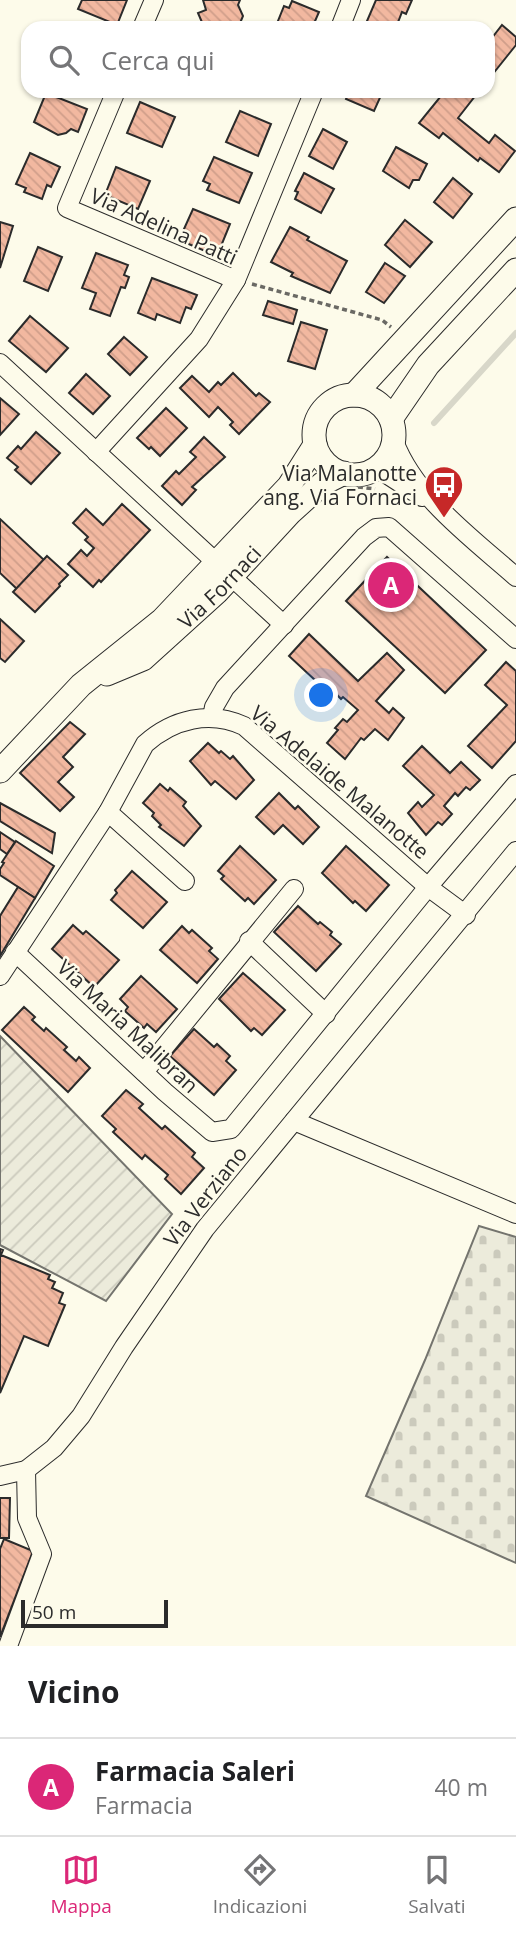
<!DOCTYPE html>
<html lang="it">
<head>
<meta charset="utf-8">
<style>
	body { margin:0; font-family:"Open Sans",sans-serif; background:#f2f2f2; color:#202124 }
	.scale { position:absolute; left:21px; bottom:18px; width:147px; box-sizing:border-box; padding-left:7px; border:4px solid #2b2b2b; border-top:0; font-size:19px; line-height:24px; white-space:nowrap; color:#2b2b2b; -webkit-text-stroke:5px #fdfbea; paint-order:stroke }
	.you { position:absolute; left:322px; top:696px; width:24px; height:24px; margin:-18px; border:5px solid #fff; border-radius:50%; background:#1a73e8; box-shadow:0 0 0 10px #1a73e833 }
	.badge { display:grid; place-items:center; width:46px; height:46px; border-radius:50%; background:#db2777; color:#fff; font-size:23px; font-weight:700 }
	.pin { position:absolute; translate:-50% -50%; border:4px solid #fff; box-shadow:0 2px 7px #0006 }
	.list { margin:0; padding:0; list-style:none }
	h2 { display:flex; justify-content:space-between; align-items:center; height:91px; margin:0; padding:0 28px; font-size:30px }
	h2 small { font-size:23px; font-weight:400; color:#757577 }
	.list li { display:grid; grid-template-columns:46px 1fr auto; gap:21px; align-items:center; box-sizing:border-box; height:98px; padding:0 28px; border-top:2px solid #e0e0e0 }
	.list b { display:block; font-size:26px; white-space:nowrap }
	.list p { margin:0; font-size:23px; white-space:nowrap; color:#757577 }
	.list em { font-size:23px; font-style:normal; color:#757577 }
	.icon { flex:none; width:38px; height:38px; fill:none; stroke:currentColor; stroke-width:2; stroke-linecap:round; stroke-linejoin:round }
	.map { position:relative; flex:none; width:516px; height:1646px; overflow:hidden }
	.search { position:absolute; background:#fff; box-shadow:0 2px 5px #0004; left:21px; right:21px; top:21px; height:77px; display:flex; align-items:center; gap:18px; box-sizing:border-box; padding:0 24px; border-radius:21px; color:#757577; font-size:26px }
	.sheet { height:189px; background:#fff }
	nav { display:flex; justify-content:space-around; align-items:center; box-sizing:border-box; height:98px; border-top:2px solid #e0e0e0; background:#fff; font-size:19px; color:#757577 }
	nav a { display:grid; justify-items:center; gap:4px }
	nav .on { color:#db2777 }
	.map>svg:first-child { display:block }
	.cemetery { fill:url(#cemetery-stones); stroke:#74746e; stroke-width:2 }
	.garden { fill:url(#garden-furrows); stroke:#74746e; stroke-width:2 }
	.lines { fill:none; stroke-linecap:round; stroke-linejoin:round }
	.stream { stroke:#d8d7c9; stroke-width:6 }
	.building { fill:url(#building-back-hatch); stroke:#2b2b2b; stroke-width:2 }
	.minor-casing { stroke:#2b2b2b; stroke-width:20 }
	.tertiary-casing { stroke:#2b2b2b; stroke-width:25 }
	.path { stroke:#6a6964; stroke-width:3.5; stroke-dasharray:5 3.5; stroke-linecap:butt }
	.minor { stroke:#fdfbea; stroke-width:18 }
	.tertiary { stroke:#fdfbea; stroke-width:23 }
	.labels { text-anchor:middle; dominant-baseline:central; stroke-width:5; stroke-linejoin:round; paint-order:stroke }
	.street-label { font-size:21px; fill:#2b2b2b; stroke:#fdfbea }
	.poi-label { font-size:21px; fill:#2b2b2b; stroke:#fdfbea; text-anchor:end }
</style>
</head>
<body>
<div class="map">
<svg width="516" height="1646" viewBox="0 0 516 1646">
	<defs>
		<pattern id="cemetery-stones" width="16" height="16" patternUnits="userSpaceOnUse" patternTransform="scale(1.75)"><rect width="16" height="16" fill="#ecebdb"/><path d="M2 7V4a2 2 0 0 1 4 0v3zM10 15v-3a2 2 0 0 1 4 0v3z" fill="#cbcabc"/></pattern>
		<pattern id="garden-furrows" width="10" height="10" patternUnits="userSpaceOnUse" patternTransform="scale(1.75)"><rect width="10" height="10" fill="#ecebdb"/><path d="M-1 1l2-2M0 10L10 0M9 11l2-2" fill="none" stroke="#cbcabc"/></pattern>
		<pattern id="building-back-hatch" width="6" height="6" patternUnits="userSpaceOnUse" patternTransform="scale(1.75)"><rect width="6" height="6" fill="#f2b8a0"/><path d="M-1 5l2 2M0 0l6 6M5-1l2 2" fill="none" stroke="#d09e8a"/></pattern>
	</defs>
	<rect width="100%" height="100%" fill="#fdfbea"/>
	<polygon class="cemetery" points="479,1226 516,1237 516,1563 366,1496 425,1360"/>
	<polygon class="garden" points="0,1036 172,1214 106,1301 0,1245"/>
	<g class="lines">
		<polyline class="stream" points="434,423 516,333"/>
	</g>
	<g class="building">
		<polygon points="82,0 127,0 117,25 78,9"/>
		<polygon points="203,0 240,0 238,5 243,16 238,28 204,27 198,13 206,10"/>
		<polygon points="376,0 412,0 406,14 402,12 397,25 405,28 364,28"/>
		<polygon points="292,1 319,12 312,28 281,28 276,26 284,6 289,8"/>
		<polygon points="502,25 516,37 516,45 488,80 488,43"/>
		<polygon points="341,91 383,91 374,111 346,99 348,94"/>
		<polygon points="445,91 479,91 458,118 489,143 495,135 515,151 499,172 480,158 478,161 443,133 439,138 419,123"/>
		<polygon points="46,93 87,109 78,132 71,129 66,133 58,135 34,122"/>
		<polygon points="140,102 175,117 162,147 127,133"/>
		<polygon points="240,111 271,124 258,156 226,142"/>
		<polygon points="323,129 347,142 333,169 309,156"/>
		<polygon points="396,147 427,164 419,180 413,180 409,188 383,171"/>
		<polygon points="30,153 60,167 51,187 47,185 42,199 24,192 26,188 16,184"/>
		<polygon points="214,157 252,173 239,203 207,190 210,184 203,181"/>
		<polygon points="116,167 150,181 138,209 105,195"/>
		<polygon points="304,173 334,189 321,213 295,199 298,192 295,191"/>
		<polygon points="453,178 472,194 453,218 434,202"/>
		<polygon points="193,209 230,224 217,256 179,240"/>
		<polygon points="405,220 432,242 410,267 385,245"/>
		<polygon points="0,222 13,226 0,268"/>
		<polygon points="290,227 309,237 307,240 347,261 330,293 291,276 293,273 271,262"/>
		<polygon points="38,247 62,257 48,291 24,281"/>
		<polygon points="96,253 128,265 124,275 129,277 125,288 121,287 110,316 90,309 96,293 82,288"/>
		<polygon points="385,263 405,276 384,303 366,292"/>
		<polygon points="152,278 197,295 191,309 186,307 180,323 157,314 155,320 138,313"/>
		<polygon points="268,301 297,310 293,324 263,315"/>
		<polygon points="30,316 68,348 46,372 9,341"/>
		<polygon points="301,322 327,330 315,369 288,361"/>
		<polygon points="124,337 147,357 130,375 108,354"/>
		<polygon points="233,373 256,396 259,393 270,402 239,434 230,425 233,422 218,407 209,417 180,388 192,376 209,392 218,382 221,385"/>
		<polygon points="86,374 110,396 93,414 69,393"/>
		<polygon points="0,398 19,414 0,435"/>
		<polygon points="166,408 187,428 160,456 151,447 149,449 137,438"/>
		<polygon points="36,432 60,453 31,484 15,470 18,467 7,458 18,446 21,449"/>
		<polygon points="204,437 225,457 192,487 196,490 182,505 162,486 176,471 179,474 196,457 190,452"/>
		<polygon points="122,504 150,530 101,582 99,580 93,587 68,564 81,550 87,556 94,548 85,540 88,537 73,523 86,509 103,525"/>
		<polygon points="0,519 44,560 17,589 0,573"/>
		<polygon points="47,556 68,575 59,584 60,586 35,612 13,592"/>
		<polygon points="387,557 486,650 445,693 346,601"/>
		<polygon points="0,619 24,641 5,662 0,658"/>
		<polygon points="309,634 358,681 387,653 404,670 376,701 389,713 393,708 404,718 388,740 375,729 364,740 361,738 345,759 327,743 338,730 335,728 343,719 347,722 358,710 343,697 341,699 332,690 329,693 289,656"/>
		<polygon points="506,662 516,671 516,741 492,768 468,746 507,705 485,685"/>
		<polygon points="70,722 85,734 63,757 73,767 58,782 74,797 60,811 20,773"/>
		<polygon points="208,743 219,753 221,751 230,759 233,756 254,780 236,799 215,781 211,785 190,761"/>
		<polygon points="422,746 450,773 461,762 480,780 470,790 466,787 458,796 455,793 444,806 452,814 442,825 438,822 426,835 408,813 418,802 422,807 434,795 403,766"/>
		<polygon points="160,784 168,791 170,788 186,802 183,806 201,826 184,846 159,827 161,825 152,816 154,813 143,803"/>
		<polygon points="279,793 295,809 298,806 319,827 303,844 283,825 274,834 256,817"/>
		<polygon points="0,803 55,833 52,853 0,821"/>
		<polygon points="0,832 15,842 7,854 0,849"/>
		<polygon points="16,841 54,866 35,898 0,875 0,869 4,863 2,862"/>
		<polygon points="240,846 276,880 254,904 248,898 245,901 221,879 224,876 218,871"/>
		<polygon points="346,846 389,885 366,911 355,901 353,903 322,873"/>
		<polygon points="132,871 167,902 143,928 111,900 117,893 115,890"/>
		<polygon points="18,887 35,898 0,956 0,916"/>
		<polygon points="298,906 318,924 320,922 332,932 330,935 341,944 316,971 274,932"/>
		<polygon points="73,925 83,934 86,931 119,960 94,987 52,949"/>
		<polygon points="182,926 189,933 192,930 212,948 209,951 218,959 197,983 160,950"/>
		<polygon points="243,973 285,1010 262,1035 254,1028 251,1031 219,999"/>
		<polygon points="141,976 177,1009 156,1032 147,1024 144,1028 125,1011 128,1007 120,999"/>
		<polygon points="24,1007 35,1017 32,1020 44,1031 46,1028 67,1047 64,1050 76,1061 79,1057 90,1068 68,1092 2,1030"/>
		<polygon points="194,1029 214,1047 217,1044 230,1056 226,1061 236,1070 214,1095 170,1056"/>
		<polygon points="126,1090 143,1104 139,1108 162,1129 165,1126 195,1153 192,1157 204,1168 181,1194 165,1179 168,1175 145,1155 142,1159 113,1132 116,1129 102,1116"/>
		<polygon points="0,1249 3,1250 1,1255 50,1275 48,1279 55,1282 52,1288 63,1293 59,1303 65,1305 48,1346 24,1336 0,1393"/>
		<polygon points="0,1498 10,1498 9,1538 0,1538"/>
		<polygon points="4,1539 33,1551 0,1637 0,1549"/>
	</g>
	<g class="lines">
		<g class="minor-casing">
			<g id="minor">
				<polyline points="142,28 154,0"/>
				<polyline points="340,28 351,0"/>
				<polyline points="236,280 314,91"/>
				<polyline points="0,363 284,625"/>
				<path d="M394 441C415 497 472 538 516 577"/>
				<polyline points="96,452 199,339 236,280 67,208 116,91"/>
				<polyline points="377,468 422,497"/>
				<polyline points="212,717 214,707 225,688 364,537 376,528 389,527 516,639"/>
				<polyline points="108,812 185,881"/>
				<polyline points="249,941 326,1014"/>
				<polyline points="15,952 165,1092 212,1132 231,1129 428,887 516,784"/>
				<path d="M0 976 108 812 145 744C173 719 210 710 244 726L428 887 466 915"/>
				<polyline points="144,1072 294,889"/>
				<polyline points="294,1121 516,1214"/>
				<polyline points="0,1476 26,1470 54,1448 81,1416 124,1347 205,1229 516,851"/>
				<polyline points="8,1646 42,1554 27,1518 26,1470"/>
			</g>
		</g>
		<g class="tertiary-casing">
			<g id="tertiary">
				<polyline points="354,395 516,219"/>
				<circle cx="354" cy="435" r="40"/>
				<polyline points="391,419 428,365 516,270"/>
				<path id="s1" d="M107 674 143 659 217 592 290 513 322 484 344 473"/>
				<polyline points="0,771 81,685 162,620 289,486 315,445"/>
			</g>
		</g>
		<g class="path">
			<polyline points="252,284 382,320 391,327"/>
			<polyline points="358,487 375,489"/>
		</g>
		<use href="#minor" class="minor"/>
		<use href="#tertiary" class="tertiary"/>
	</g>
	<defs>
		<g id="bus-pin" transform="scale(2.0125)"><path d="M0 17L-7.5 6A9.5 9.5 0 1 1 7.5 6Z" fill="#c62828" stroke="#fdfbea"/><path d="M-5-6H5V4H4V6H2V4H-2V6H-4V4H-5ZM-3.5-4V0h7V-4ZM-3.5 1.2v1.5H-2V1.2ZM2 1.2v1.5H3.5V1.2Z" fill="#fff"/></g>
	</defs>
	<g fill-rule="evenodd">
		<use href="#bus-pin" x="444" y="485"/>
	</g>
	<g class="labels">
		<g class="street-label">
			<text transform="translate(164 226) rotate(24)">Via Adelina Patti</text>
			<text stroke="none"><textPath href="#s1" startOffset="144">Via Fornaci</textPath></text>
			<text transform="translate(340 782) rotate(40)">Via Adelaide Malanotte</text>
			<text transform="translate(128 1026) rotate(43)">Via Maria Malibran</text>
			<text transform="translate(205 1196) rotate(-52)">Via Verziano</text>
		</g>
		<g class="poi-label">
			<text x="417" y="473">Via Malanotte<tspan x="417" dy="24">ang. Via Fornaci</tspan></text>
		</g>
	</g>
</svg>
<div class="scale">50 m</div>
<div class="you"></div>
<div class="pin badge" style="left:391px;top:585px">A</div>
<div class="search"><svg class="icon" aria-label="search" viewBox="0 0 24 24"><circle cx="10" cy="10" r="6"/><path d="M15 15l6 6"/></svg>Cerca qui</div>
</div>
<section class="sheet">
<h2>Vicino<small></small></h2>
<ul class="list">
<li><span class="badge">A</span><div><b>Farmacia Saleri</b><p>Farmacia</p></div><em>40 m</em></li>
</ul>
</section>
<nav>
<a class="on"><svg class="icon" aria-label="map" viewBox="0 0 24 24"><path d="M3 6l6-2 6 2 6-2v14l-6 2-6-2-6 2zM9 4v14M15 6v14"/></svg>Mappa</a>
<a><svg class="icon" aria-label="directions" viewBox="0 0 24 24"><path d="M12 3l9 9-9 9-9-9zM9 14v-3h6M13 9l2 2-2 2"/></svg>Indicazioni</a>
<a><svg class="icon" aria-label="saved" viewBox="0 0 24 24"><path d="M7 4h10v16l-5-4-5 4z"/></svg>Salvati</a>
</nav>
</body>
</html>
